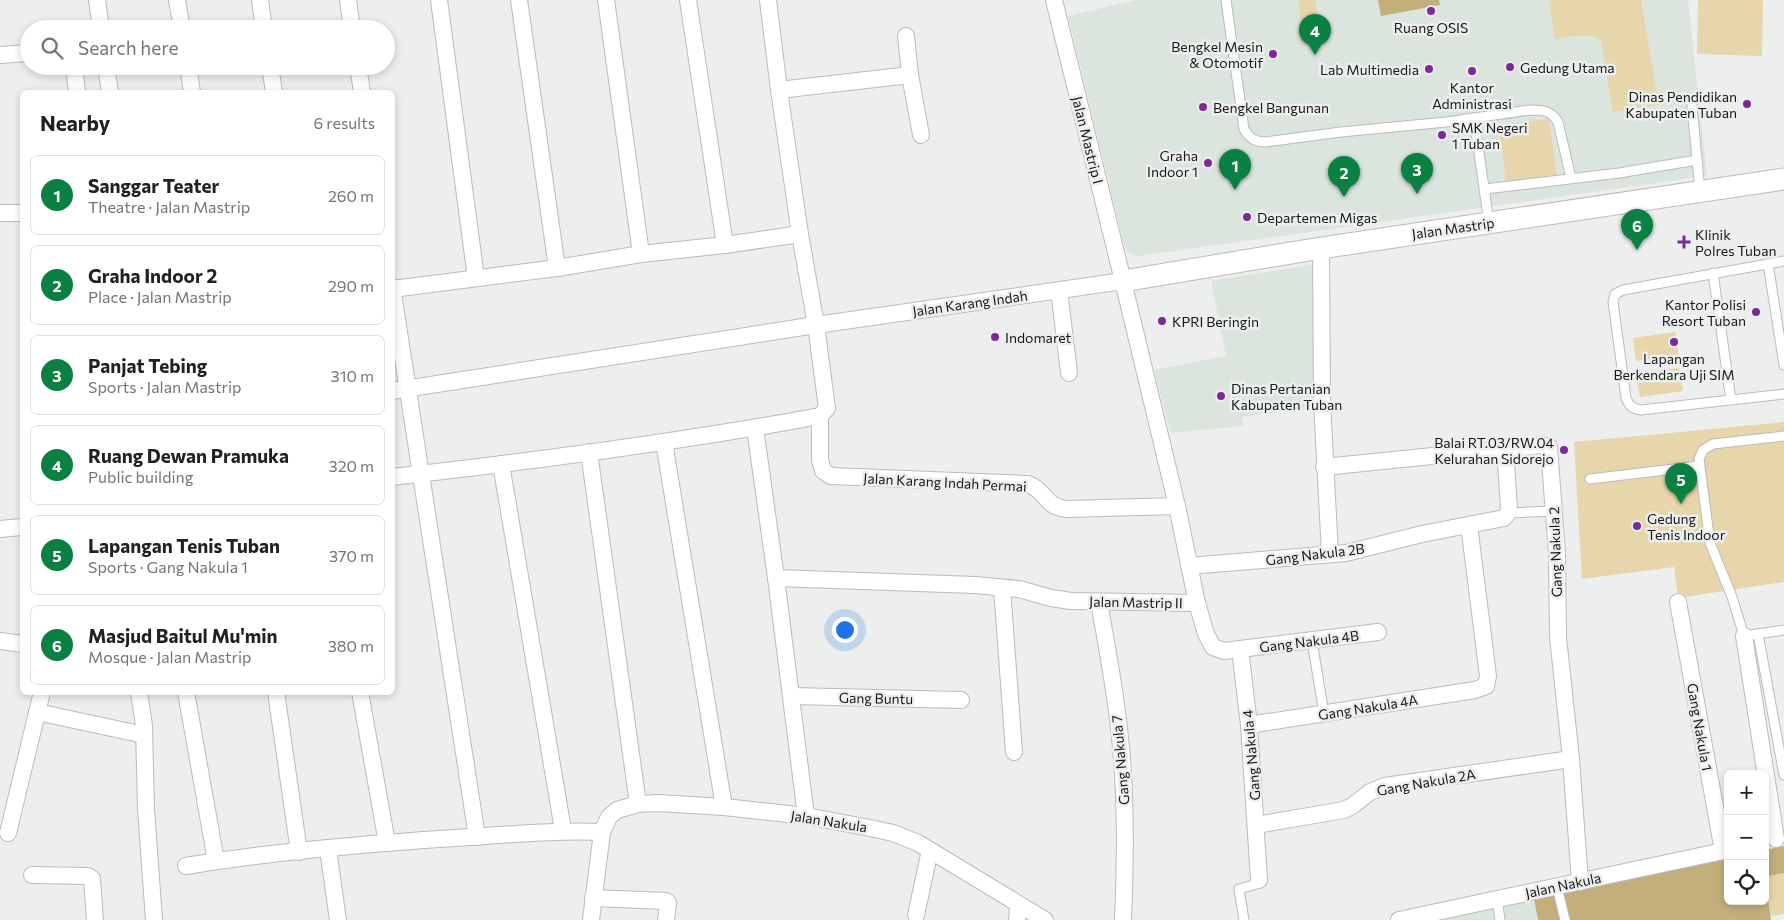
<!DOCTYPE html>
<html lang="en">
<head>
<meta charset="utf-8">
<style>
	body { margin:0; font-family:Commissioner,sans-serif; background:#f6f6f6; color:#202124 }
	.controls { position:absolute; right:15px; bottom:15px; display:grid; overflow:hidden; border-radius:8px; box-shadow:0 2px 8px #0003 }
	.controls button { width:45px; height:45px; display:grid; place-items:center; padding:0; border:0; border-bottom:1px solid #e0e0e0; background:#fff; color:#202124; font:25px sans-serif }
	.you { position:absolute; left:844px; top:629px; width:18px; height:18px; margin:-12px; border:4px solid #fff; border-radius:50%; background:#1a73e8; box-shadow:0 0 0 8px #1a73e833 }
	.badge { display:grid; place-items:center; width:32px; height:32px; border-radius:50%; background:#0b8043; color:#fff; font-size:16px; font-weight:700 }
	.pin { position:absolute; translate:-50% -41px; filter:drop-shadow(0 1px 2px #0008) }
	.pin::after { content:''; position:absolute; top:26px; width:18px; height:15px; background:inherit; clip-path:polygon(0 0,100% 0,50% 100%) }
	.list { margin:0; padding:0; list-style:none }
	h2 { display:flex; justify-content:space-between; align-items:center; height:65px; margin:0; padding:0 20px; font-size:21px }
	h2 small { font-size:16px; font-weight:400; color:#757577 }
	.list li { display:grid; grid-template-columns:32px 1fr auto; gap:15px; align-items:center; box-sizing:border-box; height:80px; margin:0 10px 10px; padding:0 10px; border:1px solid #e0e0e0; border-radius:8px }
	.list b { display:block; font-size:19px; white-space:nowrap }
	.list p { margin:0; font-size:16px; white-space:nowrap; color:#757577 }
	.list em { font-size:16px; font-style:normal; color:#757577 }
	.icon { flex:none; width:28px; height:28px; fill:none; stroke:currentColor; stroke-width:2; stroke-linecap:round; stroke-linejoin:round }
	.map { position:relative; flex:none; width:1784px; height:920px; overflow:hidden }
	.search { position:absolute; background:#fff; box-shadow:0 2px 8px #0003; left:20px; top:20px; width:375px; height:55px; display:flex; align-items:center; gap:12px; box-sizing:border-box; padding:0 18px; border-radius:28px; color:#757577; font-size:19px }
	.panel { position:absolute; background:#fff; box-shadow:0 2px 8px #0003; left:20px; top:90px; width:375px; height:605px; border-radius:8px }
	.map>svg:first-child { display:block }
	.built { fill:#dbe5de }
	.green { fill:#e7d6ab }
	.forest { fill:#c3af7c }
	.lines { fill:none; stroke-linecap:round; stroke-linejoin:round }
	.service-casing { stroke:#b9bcba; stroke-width:11 }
	.minor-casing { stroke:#b9bcba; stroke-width:18 }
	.tertiary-casing { stroke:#b9bcba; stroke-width:23 }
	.service { stroke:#fff; stroke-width:9 }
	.minor { stroke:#fff; stroke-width:16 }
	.tertiary { stroke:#fff; stroke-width:21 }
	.poi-dot { fill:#7c2a9a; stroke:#ecefed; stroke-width:2 }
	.labels { text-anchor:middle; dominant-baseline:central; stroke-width:5; stroke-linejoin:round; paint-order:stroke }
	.poi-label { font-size:14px; fill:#171818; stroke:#ecefed; text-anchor:start }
	.street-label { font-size:14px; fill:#171818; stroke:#ecefed }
</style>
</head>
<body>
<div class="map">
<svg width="1784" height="920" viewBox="0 0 1784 920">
	<rect width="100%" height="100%" fill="#ecefed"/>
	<g class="built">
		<polygon points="1136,0 1688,0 1707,176 1181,250 1138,256 1132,255 1128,252 1124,244 1068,16"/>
		<polygon points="1314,264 1315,408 1242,417 1243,426 1171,433 1154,370 1226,356 1211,281"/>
		<polygon points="1534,899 1538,920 1433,920"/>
	</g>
	<g class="green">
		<polygon points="1298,0 1315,0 1321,37 1304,40"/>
		<path d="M1549 0H1641L1659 105 1613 112 1601 41C1592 31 1568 37 1555 39Z"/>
		<polygon points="1698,0 1763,0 1762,56 1697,54"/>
		<polygon points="1549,119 1557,176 1506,182 1499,125"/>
		<polygon points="1675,332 1679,356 1636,361 1633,338"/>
		<polygon points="1679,368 1683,391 1640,397 1636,373"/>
		<polygon points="1784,422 1784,582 1678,598 1674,567 1582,579 1574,442"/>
		<polygon points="1784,873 1784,914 1771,916 1765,877"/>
	</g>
	<g class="forest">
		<polygon points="1378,0 1439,0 1440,5 1381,16"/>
		<polygon points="1784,846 1784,873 1765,877 1771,920 1538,920 1534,899 1728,859 1728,901 1765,901 1765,850"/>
	</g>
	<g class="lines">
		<g class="service-casing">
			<g id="service">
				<path d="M1226 0 1244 129C1249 138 1255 142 1265 142L1341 132 1446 122 1530 110C1542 110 1551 110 1558 122L1571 178"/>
				<polyline points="1692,106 1700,191"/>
				<polyline points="1474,118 1489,223"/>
				<polyline points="1485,189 1619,173 1697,160"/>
				<path d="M1784 261 1623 290 1615 294 1613 302 1626 398C1629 406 1633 409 1641 410L1784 394"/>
				<polyline points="1768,264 1784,365"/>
				<polyline points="1713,273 1731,400"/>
				<polyline points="1784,436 1713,444 1703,450 1699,459 1710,543 1732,597 1744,636 1784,630"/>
				<polyline points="1590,479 1699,466"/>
				<polyline points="1508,513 1554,511"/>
				<polyline points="1758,634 1784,775"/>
				<polyline points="1312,641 1324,714"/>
				<polyline points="1557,887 1565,920"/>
				<polyline points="1497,899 1500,920"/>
				<polyline points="1244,920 1239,889 1257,884 1259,880"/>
			</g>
		</g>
		<g class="minor-casing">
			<g id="minor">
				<polyline points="97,0 101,29"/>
				<polyline points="177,0 182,29"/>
				<polyline points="260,0 264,29"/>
				<polyline points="348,0 352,29"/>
				<polyline points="439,0 476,278"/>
				<polyline points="519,0 557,268"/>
				<polyline points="606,0 641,254"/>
				<polyline points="688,0 725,245"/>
				<polyline points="906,36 910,75 921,135"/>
				<polyline points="0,55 29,53"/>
				<polyline points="74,66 77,92"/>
				<polyline points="106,66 110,92"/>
				<polyline points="188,66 192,92"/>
				<polyline points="270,66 274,92"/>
				<polyline points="358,66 362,92"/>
				<polyline points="779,90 910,75"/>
				<polyline points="0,213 22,213"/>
				<polyline points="1321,248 1322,403 1330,554"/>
				<polyline points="392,287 477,837"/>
				<polyline points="392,289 557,268 641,254 725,245 800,234"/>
				<polyline points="1059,290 1069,373"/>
				<polyline points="392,391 816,325 1123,281"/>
				<path d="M820 416V460L823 471 831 476 1028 484C1047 491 1044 507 1067 509L1177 506"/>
				<polyline points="755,428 776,578 806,816"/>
				<polyline points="664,442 724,807"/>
				<polyline points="589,452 638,804"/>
				<polyline points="501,464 563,830"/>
				<polyline points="1324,467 1541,445 1549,447 1557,554 1558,637 1571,759 1580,882"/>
				<path d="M392 477C535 461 679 442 820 416L827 408 816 325 800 234 779 90 768 0"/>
				<polyline points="0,529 22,527"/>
				<polyline points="1189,566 1346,553 1422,534 1504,518 1508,513 1509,509 1505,449"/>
				<polyline points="776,578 975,585 1019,589 1051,598 1071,601 1197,603 1177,506 1123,281 1054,0"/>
				<polyline points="1002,588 1014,752"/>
				<path d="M1099 602C1109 659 1120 717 1123 775 1126 823 1125 872 1123 920"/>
				<polyline points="1678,602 1723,851"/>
				<polyline points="1197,603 1206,634 1213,647 1224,651 1240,649 1249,725 1259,880"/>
				<polyline points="1744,636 1776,839"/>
				<polyline points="0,641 22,644"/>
				<polyline points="1240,649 1378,632"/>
				<polyline points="139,692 144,726 146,809 154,920"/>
				<polyline points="186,692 216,861"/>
				<polyline points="276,692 299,852"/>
				<polyline points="360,692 387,843"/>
				<polyline points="791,696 961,700"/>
				<polyline points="37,712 144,735"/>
				<polyline points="1249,725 1475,690 1486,686 1488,676 1469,525"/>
				<polyline points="1256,825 1344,810 1352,806 1370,792 1385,786 1571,759"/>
				<polyline points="8,833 42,692"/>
				<polyline points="328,849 338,920"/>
				<path d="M186 866C270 852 355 845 439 839 494 836 548 830 602 832"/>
				<polyline points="32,875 88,876 92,879 95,920"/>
				<polyline points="593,898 666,901 668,903 666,920"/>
				<polyline points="916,915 930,850"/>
				<polyline points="591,920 602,832 609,817 617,810 638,804 658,803 724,807 806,816 870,828 893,833 918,843 1045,920"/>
				<polyline points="1017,920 1018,905"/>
				<polyline points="1399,920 1728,850"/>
			</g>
		</g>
		<g class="tertiary-casing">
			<polyline id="tertiary" points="1123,281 1321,248 1784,179"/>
		</g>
		<use href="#service" class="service"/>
		<use href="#minor" class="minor"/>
		<use href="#tertiary" class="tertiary"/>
	</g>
	<g class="poi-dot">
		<circle cx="1431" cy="11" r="5"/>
		<circle cx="1273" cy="54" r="5"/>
		<circle cx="1510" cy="67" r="5"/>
		<circle cx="1429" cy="69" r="5"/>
		<circle cx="1472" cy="71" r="5"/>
		<circle cx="1747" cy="104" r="5"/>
		<circle cx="1203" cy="107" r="5"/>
		<circle cx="1442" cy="135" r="5"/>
		<circle cx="1208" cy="163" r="5"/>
		<circle cx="1247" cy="217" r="5"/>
		<path d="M1681.5 234.5h5v5h5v5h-5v5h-5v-5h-5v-5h5z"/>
		<circle cx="1756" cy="312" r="5"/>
		<circle cx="1162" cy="321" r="5"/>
		<circle cx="995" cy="337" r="5"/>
		<circle cx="1674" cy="342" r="5"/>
		<circle cx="1221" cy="396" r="5"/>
		<circle cx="1564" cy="450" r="5"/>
		<circle cx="1637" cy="526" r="5"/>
	</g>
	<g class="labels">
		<g class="poi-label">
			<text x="1431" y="27" text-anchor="middle">Ruang OSIS</text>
			<text x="1263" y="46" text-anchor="end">Bengkel Mesin<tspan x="1263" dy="16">&amp; Otomotif</tspan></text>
			<text x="1520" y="67">Gedung Utama</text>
			<text x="1419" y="69" text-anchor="end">Lab Multimedia</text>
			<text x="1472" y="87" text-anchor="middle">Kantor<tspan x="1472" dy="16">Administrasi</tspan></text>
			<text x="1737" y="96" text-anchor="end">Dinas Pendidikan<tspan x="1737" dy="16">Kabupaten Tuban</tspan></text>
			<text x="1213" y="107">Bengkel Bangunan</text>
			<text x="1452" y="127">SMK Negeri<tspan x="1452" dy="16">1 Tuban</tspan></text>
			<text x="1198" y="155" text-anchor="end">Graha<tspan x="1198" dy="16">Indoor 1</tspan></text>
			<text x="1257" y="217">Departemen Migas</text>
			<text x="1695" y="234">Klinik<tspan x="1695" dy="16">Polres Tuban</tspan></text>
			<text x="1746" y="304" text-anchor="end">Kantor Polisi<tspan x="1746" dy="16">Resort Tuban</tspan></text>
			<text x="1172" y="321">KPRI Beringin</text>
			<text x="1005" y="337">Indomaret</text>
			<text x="1674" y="358" text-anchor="middle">Lapangan<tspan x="1674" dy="16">Berkendara Uji SIM</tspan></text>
			<text x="1231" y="388">Dinas Pertanian<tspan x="1231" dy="16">Kabupaten Tuban</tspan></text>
			<text x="1554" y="442" text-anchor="end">Balai RT.03/RW.04<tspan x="1554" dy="16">Kelurahan Sidorejo</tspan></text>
			<text x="1647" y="518">Gedung<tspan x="1647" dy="16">Tenis Indoor</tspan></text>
		</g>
		<g class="street-label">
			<text transform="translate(1088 140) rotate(76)">Jalan Mastrip I</text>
			<text transform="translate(1453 228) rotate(-8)">Jalan Mastrip</text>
			<text transform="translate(970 303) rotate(-8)">Jalan Karang Indah</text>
			<text transform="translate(945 482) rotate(3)">Jalan Karang Indah Permai</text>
			<text transform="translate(1555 552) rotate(-92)">Gang Nakula 2</text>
			<text transform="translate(1315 554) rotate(-7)">Gang Nakula 2B</text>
			<text transform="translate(1136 602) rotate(1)">Jalan Mastrip II</text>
			<text transform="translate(1309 641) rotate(-7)">Gang Nakula 4B</text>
			<text transform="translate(876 698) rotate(1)">Gang Buntu</text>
			<text transform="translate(1368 707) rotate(-9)">Gang Nakula 4A</text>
			<text transform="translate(1700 727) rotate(80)">Gang Nakula 1</text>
			<text transform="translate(1251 755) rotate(-95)">Gang Nakula 4</text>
			<text transform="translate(1120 760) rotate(-95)">Gang Nakula 7</text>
			<text transform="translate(1426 782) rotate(-10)">Gang Nakula 2A</text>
			<text transform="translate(829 821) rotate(9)">Jalan Nakula</text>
			<text transform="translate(1563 885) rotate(-12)">Jalan Nakula</text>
		</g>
	</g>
</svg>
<div class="controls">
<button>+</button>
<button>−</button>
<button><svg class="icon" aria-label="locate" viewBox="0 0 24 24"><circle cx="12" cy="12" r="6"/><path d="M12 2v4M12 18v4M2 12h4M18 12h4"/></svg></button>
</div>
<div class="you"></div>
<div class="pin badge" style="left:1235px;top:190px">1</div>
<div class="pin badge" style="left:1344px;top:197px">2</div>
<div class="pin badge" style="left:1417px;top:194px">3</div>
<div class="pin badge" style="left:1315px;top:55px">4</div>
<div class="pin badge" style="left:1681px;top:504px">5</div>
<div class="pin badge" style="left:1637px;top:250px">6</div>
<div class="search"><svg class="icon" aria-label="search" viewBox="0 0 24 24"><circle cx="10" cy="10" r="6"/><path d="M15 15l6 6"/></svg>Search here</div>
<section class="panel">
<h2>Nearby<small>6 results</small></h2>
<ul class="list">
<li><span class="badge">1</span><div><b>Sanggar Teater</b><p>Theatre · Jalan Mastrip</p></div><em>260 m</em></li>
<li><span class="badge">2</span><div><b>Graha Indoor 2</b><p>Place · Jalan Mastrip</p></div><em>290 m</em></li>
<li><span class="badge">3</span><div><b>Panjat Tebing</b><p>Sports · Jalan Mastrip</p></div><em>310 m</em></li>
<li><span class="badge">4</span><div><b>Ruang Dewan Pramuka</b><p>Public building</p></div><em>320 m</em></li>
<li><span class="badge">5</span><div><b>Lapangan Tenis Tuban</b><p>Sports · Gang Nakula 1</p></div><em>370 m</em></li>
<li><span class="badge">6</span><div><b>Masjud Baitul Mu'min</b><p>Mosque · Jalan Mastrip</p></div><em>380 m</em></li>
</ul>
</section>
</div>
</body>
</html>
